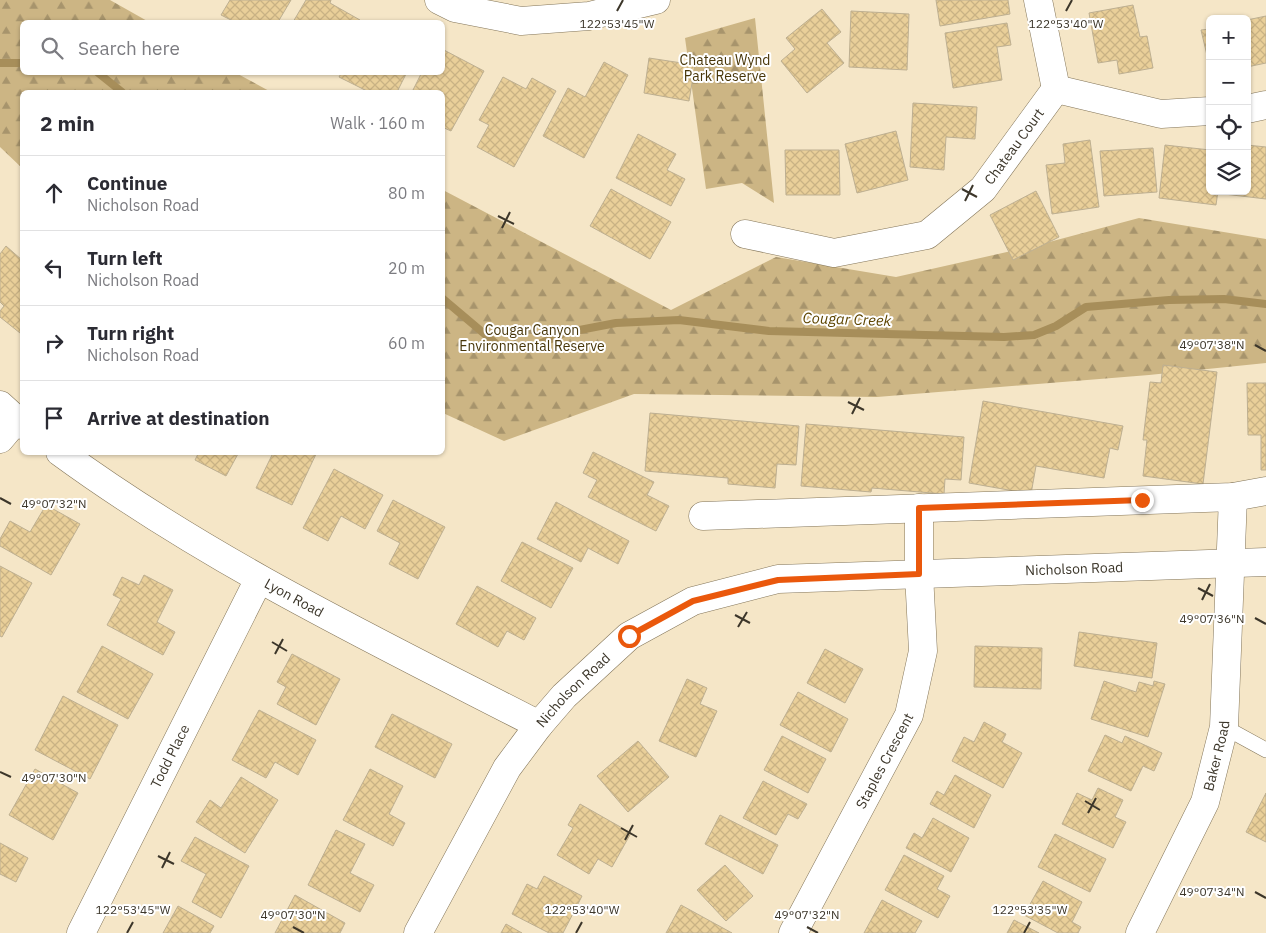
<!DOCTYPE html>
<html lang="en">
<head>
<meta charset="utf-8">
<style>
	body { margin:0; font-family:"IBM Plex Sans",sans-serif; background:#f7f7f7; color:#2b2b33 }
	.controls { position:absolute; right:15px; top:15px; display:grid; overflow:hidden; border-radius:8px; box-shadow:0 1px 4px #0004 }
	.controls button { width:45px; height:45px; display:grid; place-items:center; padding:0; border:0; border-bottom:1px solid #e1e1e2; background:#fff; color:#2b2b33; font:25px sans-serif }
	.stop { position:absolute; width:15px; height:15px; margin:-11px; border:4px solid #ea580c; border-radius:50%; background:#fff }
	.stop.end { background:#ea580c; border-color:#fff; box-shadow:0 1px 5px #0008 }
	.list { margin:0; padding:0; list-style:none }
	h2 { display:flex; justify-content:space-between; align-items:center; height:65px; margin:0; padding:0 20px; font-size:21px }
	h2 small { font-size:16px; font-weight:400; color:#7c7c81 }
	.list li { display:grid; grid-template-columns:32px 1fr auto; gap:15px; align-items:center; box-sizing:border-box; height:75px; padding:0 20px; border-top:1px solid #e1e1e2 }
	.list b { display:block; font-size:19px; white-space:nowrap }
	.list p { margin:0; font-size:16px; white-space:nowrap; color:#7c7c81 }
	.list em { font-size:16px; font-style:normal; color:#7c7c81 }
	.icon { flex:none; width:28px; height:28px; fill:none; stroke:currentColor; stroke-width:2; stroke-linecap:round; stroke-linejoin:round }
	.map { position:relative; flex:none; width:1266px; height:933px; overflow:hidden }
	.search { position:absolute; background:#fff; box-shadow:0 1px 4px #0004; left:20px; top:20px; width:425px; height:55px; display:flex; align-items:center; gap:12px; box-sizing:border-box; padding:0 18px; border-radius:8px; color:#7c7c81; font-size:19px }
	.panel { position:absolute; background:#fff; box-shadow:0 1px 4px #0004; left:20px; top:90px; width:425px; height:365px; border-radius:8px }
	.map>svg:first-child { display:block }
	.forest { fill:url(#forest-firs) }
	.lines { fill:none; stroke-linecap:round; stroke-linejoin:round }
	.stream { stroke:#a78e5a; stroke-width:8 }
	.building { fill:url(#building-cross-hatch); stroke:#bdaf91 }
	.service-casing { stroke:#837559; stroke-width:16 }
	.minor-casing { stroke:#837559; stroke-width:29 }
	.tertiary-casing { stroke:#837559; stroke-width:29 }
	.service { stroke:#fff; stroke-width:15 }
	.minor { stroke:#fff; stroke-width:28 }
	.tertiary { stroke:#fff; stroke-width:28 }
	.route { stroke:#ea580c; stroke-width:6 }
	.ticks { fill:none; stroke:#3c362a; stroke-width:2 }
	.labels { text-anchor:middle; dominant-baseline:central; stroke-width:4; stroke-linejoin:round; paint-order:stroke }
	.park-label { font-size:14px; fill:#483609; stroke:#fff }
	.street-label { font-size:14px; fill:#3c362a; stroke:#fff }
	.water-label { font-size:15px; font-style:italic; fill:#5e4500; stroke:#fff }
	.ticks-label { font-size:12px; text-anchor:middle; fill:#3c362a; stroke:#fff; stroke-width:4; stroke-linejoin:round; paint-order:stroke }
</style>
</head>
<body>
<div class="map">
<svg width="1266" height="933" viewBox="0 0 1266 933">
	<defs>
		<pattern id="forest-firs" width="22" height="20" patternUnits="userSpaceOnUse" patternTransform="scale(1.25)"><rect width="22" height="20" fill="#ccb584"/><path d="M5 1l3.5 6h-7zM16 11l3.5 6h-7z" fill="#a7946c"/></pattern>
		<pattern id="building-cross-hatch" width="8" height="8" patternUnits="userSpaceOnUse" patternTransform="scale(1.25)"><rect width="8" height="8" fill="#e9cf99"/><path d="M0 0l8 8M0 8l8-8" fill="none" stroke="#c9b284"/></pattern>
	</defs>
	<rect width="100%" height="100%" fill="#f5e6c7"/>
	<g class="forest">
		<polygon points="0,0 110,0 149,22 22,22 22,72 236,73 271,92 22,92 22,168 0,147"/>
		<polygon points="755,18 774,203 742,183 706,189 685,38"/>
		<polygon points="443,190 671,310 776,257 896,277 1038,245 1139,218 1266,239 1266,363 1149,375 877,397 634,394 504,441 443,413"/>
	</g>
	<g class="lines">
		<g class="stream">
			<polyline points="0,63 22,63"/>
			<polyline points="97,72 122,92"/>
			<polyline points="442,298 500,347 533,347 564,333 616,323 679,320 769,331 1004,337 1034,335 1056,326 1086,307 1169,300 1224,299 1266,304"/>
		</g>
	</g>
	<g class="building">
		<polygon points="230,0 291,0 278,22 235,22 221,15"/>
		<polygon points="306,0 331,0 330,3 360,20 358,22 293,22"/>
		<polygon points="936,0 1008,0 1010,14 940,26"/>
		<polygon points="1133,5 1140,37 1147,36 1153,68 1119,74 1117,60 1098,63 1089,13"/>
		<polygon points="822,9 841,32 827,43 844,63 807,93 781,61 795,49 786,38"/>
		<polygon points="851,11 909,14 907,70 849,67"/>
		<polygon points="1266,16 1266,63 1247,67 1247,20"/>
		<polygon points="1007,23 1011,45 997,47 1002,80 953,88 945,33"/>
		<polygon points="1210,29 1210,68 1201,30"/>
		<polygon points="442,49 484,71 451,131 442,127 442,92 412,92 422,72 442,72"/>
		<polygon points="649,58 695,65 689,101 644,93"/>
		<polygon points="604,62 628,75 584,158 543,136 568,88 585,97"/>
		<polygon points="342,72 407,72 397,92 369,92 339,77"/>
		<polygon points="503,77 526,89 532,78 556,91 514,167 477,147 489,125 479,120"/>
		<polygon points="913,103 977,107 975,139 946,137 944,170 910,167"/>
		<polygon points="896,131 908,180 857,193 845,144"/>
		<polygon points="638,134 676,154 667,170 685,179 671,206 616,178"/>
		<polygon points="1090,140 1099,207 1052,214 1046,165 1065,163 1063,144"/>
		<polygon points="1165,145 1210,150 1210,191 1218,191 1216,205 1159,198"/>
		<polygon points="1247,145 1266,147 1266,199 1224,194 1225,191 1247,191"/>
		<polygon points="1153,148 1157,192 1104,196 1100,151"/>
		<polygon points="785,150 839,150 840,195 786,195"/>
		<polygon points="611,189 671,222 650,259 590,226"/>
		<polygon points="1036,191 1059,237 1013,260 990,215"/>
		<polygon points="6,246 22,260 22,331 20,333 0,317 0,311 4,306 0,302 0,254"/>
		<polygon points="1163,365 1217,372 1203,484 1143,476 1147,440 1143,440 1150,382 1161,383"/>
		<polygon points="1247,383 1266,383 1266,470 1261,470 1261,435 1248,435"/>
		<polygon points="983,401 1123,426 1118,450 1110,448 1104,478 1036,466 1031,494 969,483"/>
		<polygon points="650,413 799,426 796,465 777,464 775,488 728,484 728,478 645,471"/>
		<polygon points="806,424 964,437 961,480 945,479 944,494 872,488 871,492 801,486"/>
		<polygon points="199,452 239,452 226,476 195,460"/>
		<polygon points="268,452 317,452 292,505 256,488 272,455"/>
		<polygon points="593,452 654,482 647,495 669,506 656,531 588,497 597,480 583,473"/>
		<polygon points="334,469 383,495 365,529 341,516 328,541 303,528"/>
		<polygon points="393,500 445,527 418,579 389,564 400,543 377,531"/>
		<polygon points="556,502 629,541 618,564 588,548 581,562 537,539"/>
		<polygon points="46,505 80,524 51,575 0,546 0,539 10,521 30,532"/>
		<polygon points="522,542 573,568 551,608 501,581"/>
		<polygon points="0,566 32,583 2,637 0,636"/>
		<polygon points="144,575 173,590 157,622 175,632 163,655 107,625 121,599 113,595 122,577 139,585"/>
		<polygon points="477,586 536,618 524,640 507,631 498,647 456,624"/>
		<polygon points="1079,632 1157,643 1152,678 1074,666"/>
		<polygon points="102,646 153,674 128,719 77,692"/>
		<polygon points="975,646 1042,648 1041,689 974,687"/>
		<polygon points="825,649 863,669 845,703 807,683"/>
		<polygon points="292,654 340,679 316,725 277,704 286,687 277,682"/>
		<polygon points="687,679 707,688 700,704 717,711 696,757 659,741"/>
		<polygon points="1104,681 1136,692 1139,682 1153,686 1154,681 1165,684 1148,737 1091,719"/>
		<polygon points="798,692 848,719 831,752 780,725"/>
		<polygon points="63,696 118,725 90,779 35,750"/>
		<polygon points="259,710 316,740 298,775 275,762 266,778 232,760"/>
		<polygon points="392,714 452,744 435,778 375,747"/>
		<polygon points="984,722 1006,734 1002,742 1022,753 1003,788 952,761 964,737 974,742"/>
		<polygon points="1105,735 1122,743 1125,736 1162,753 1154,771 1143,766 1131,791 1088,771"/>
		<polygon points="782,736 826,759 808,793 764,770"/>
		<polygon points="638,741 669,777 628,812 597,776"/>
		<polygon points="35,769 78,793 53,840 9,815"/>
		<polygon points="370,769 403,786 389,814 405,823 393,846 343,820"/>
		<polygon points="955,775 991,795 974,828 930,804 937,791 944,795"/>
		<polygon points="241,777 278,800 245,853 196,822 210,800 221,808"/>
		<polygon points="763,781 807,804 798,819 788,814 776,835 743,818"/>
		<polygon points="1098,788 1123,800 1115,817 1126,822 1113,848 1062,824 1077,793 1092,800"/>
		<polygon points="1266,793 1266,842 1246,832"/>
		<polygon points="580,804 631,833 612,867 598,859 589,874 557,855 573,828 568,825"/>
		<polygon points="720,815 778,845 763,874 705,844"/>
		<polygon points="933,818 969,838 951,872 906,848 914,833 922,838"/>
		<polygon points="336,830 365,844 350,873 374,885 360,912 308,885"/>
		<polygon points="1055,834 1106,859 1090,892 1038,867"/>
		<polygon points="195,837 249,866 221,918 192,902 206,874 181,861"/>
		<polygon points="0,843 28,858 16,882 0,874"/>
		<polygon points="904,855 944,876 937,889 950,896 938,918 885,890"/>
		<polygon points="725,865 753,896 726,921 697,890"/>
		<polygon points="544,876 582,896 563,933 549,933 512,914 527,884 537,889"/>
		<polygon points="1043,881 1082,902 1072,922 1081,927 1078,933 1058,933 1024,915"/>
		<polygon points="295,895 345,923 340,933 275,933"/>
		<polygon points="882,900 922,921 915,933 864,933"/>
		<polygon points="681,905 732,933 666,933"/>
		<polygon points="178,906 214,926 210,933 163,933"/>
		<polygon points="1014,920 1039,933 1007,933"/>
		<polygon points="506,924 522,933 501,933"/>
	</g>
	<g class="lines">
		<g class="service-casing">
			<polyline id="service" points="1224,727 1266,750"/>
		</g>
		<g class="minor-casing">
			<g id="minor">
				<polyline points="439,0 455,8 521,21 589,16 656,0"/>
				<polyline points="1038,0 1056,89 1161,114 1210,111"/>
				<polyline points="1247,109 1266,105"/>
				<path id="s1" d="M745 234 834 253 927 235 983 189 1056 89"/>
				<polyline points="0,439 16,420"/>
				<polyline points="703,516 1233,497 1266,491"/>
				<path id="s2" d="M81 933 259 579"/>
				<path id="s3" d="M793 933 909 715 923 651 919 574V508"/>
				<path id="s4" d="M1140 933 1205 802 1224 727 1233 497"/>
			</g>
		</g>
		<g class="tertiary-casing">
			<g id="tertiary">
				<polyline points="0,405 22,425"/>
				<path id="s5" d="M60 452C209 561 376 641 539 725"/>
				<path id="s6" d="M418 933 507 768 539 725 564 696 629 636 693 601 778 579 1266 562"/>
			</g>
		</g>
		<use href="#service" class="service"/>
		<use href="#minor" class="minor"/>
		<use href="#tertiary" class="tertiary"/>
	</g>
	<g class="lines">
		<polyline class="route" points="629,636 693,601 778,580 919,574 919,508 1142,500"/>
	</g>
	<path class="ticks" d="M617 11 623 0M1066 11 1072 0M962 189 977 197M965 201 973 185M498 216 514 224M502 228 510 212M1255 345 1266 351M848 402 864 410M852 414 860 398M0 498 11 504M1198 588 1213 596M1202 600 1210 584M735 615 750 623M1255 618 1266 624M738 627 747 612M272 642 287 651M275 654 283 639M0 772 11 777M1085 801 1100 810M1088 813 1096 798M621 828 637 837M625 840 633 825M158 856 174 864M162 868 170 852M1255 892 1266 898M293 927 304 933M807 927 818 933M127 933 133 922M576 933 582 922M1024 933 1030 922"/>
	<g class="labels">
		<g class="park-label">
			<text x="725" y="60">Chateau Wynd<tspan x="725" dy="16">Park Reserve</tspan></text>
			<text x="532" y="330">Cougar Canyon<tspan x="532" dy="16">Environmental Reserve</tspan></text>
		</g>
		<g class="street-label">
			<text stroke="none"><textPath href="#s1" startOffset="311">Chateau Court</textPath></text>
			<text stroke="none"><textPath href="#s6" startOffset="825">Nicholson Road</textPath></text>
			<text stroke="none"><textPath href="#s5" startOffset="276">Lyon Road</textPath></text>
			<text stroke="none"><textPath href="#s6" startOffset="290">Nicholson Road</textPath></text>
			<text stroke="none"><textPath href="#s2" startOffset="198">Todd Place</textPath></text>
			<text stroke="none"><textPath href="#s4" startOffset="194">Baker Road</textPath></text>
			<text stroke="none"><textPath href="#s3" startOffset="195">Staples Crescent</textPath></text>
		</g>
		<g class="water-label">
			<text transform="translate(847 319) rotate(2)">Cougar Creek</text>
		</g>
	</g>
	<g class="ticks-label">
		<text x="617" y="28">122°53'45"W</text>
		<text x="1066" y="28">122°53'40"W</text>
		<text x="1212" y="349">49°07'38"N</text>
		<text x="54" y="508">49°07'32"N</text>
		<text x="1212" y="623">49°07'36"N</text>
		<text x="54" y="782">49°07'30"N</text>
		<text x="1212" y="896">49°07'34"N</text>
		<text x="133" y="914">122°53'45"W</text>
		<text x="582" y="914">122°53'40"W</text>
		<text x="1030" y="914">122°53'35"W</text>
		<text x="293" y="919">49°07'30"N</text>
		<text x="807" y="919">49°07'32"N</text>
	</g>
</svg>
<div class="controls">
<button>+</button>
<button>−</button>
<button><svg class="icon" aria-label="locate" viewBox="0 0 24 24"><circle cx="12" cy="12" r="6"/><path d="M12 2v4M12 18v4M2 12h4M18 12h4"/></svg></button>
<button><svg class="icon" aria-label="layers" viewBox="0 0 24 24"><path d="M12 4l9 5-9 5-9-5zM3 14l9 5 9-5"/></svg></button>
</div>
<div class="stop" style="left:629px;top:636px"></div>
<div class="stop end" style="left:1142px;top:500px"></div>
<div class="search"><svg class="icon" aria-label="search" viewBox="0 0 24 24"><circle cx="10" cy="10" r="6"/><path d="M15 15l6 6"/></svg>Search here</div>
<section class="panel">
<h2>2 min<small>Walk · 160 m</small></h2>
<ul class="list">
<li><svg class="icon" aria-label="ahead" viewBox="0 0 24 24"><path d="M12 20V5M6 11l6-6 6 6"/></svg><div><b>Continue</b><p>Nicholson Road</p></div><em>80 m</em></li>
<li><svg class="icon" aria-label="left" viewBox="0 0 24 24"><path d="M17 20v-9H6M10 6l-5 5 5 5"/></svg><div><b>Turn left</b><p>Nicholson Road</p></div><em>20 m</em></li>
<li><svg class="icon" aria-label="right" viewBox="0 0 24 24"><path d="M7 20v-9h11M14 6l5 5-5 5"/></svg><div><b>Turn right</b><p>Nicholson Road</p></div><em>60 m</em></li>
<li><svg class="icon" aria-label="arrive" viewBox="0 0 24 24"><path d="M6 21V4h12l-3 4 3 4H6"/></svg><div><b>Arrive at destination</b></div></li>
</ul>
</section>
</div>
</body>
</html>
